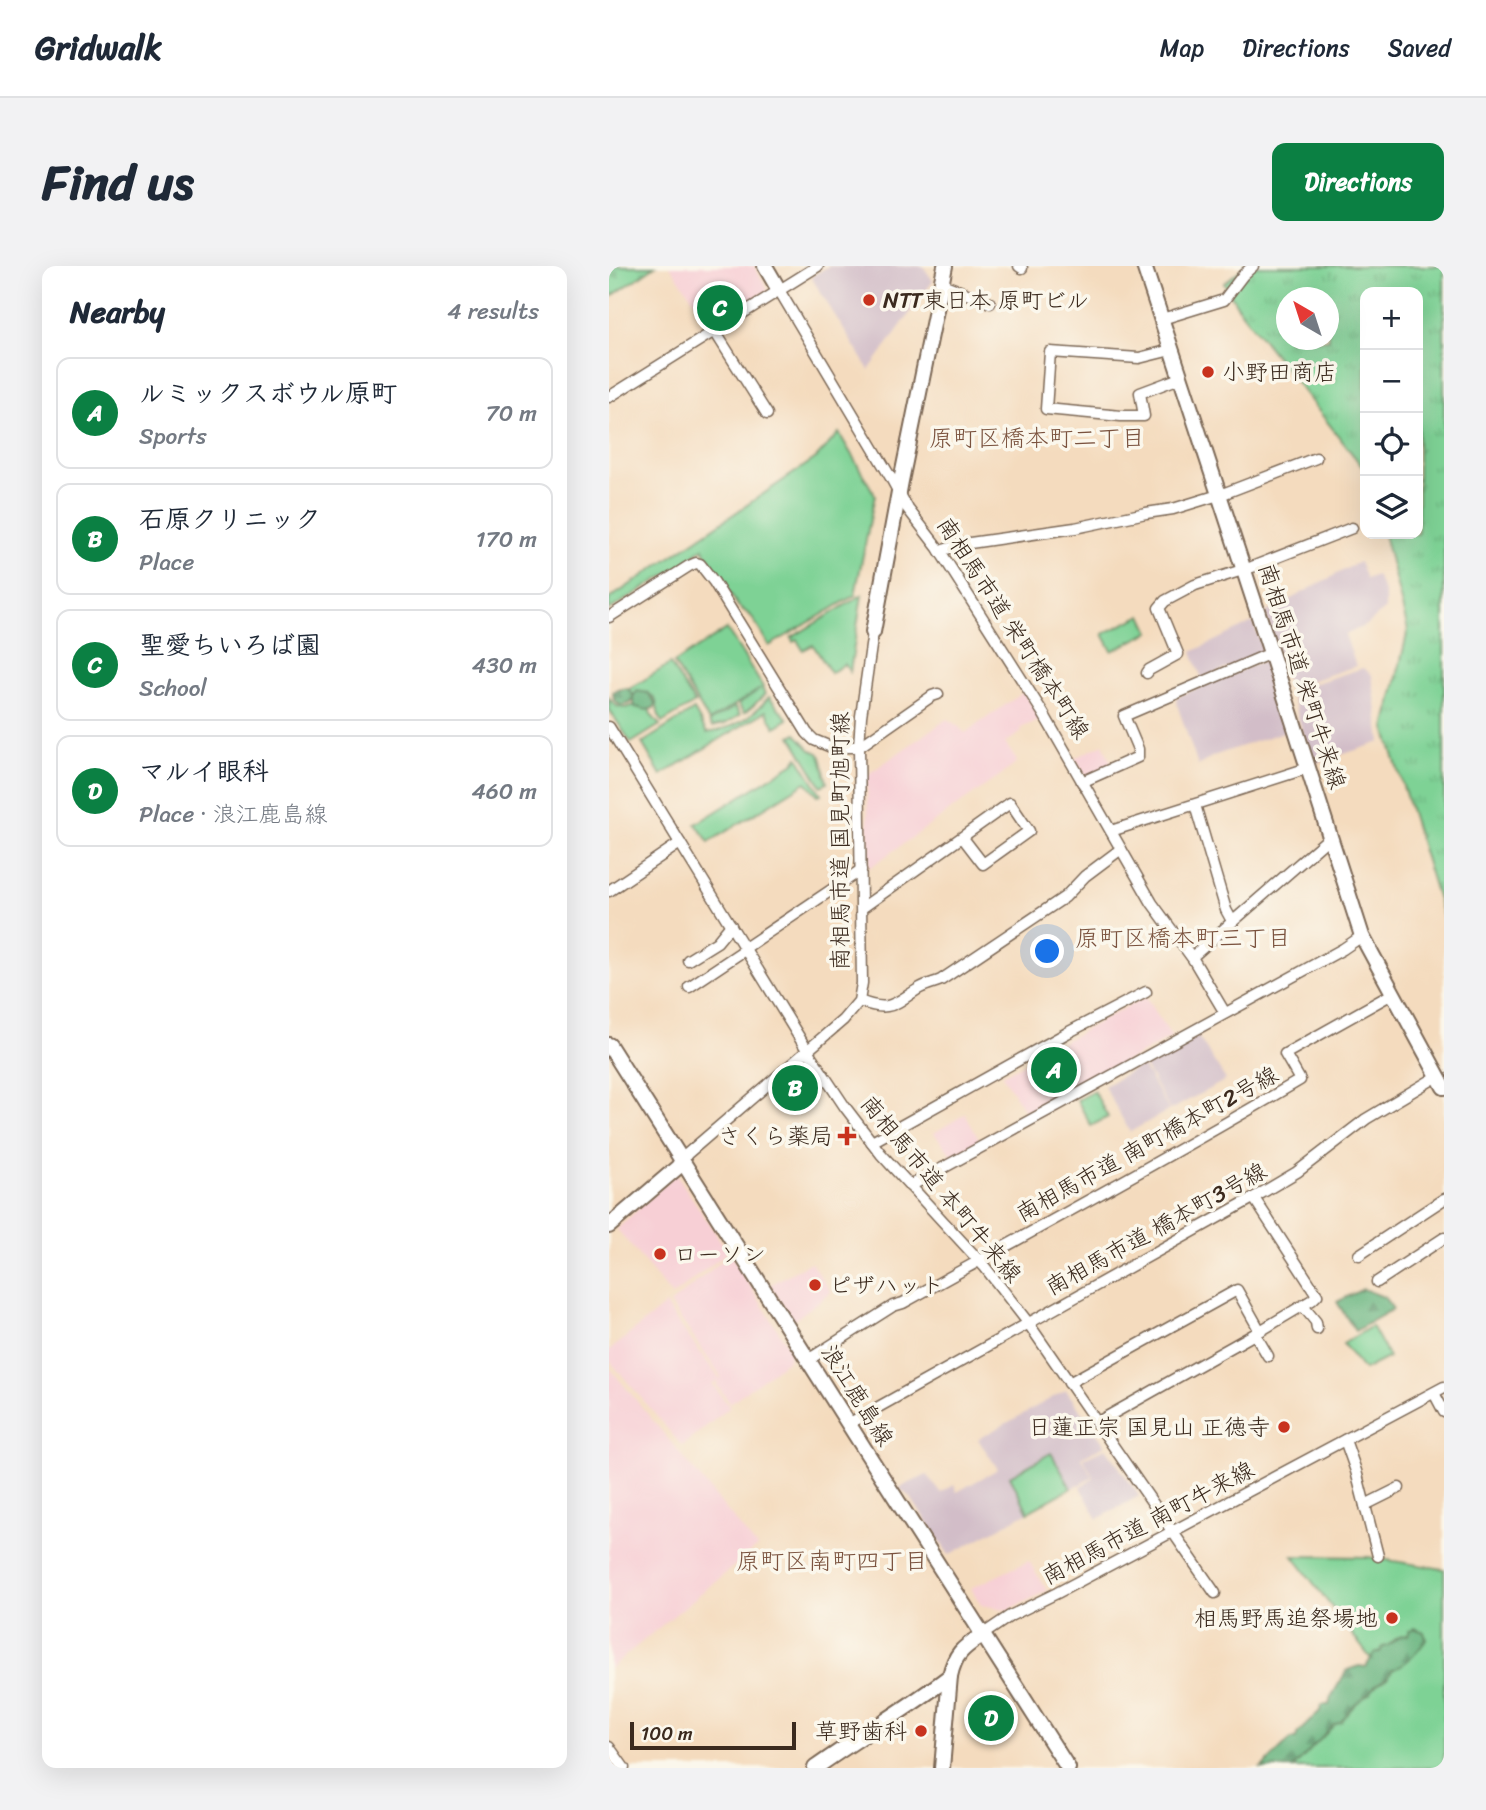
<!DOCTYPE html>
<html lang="en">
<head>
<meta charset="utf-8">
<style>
	body { margin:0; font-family:Sriracha,"Klee One",sans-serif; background:#f2f2f3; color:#1f2937 }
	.controls { position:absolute; right:21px; top:21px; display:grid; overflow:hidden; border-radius:14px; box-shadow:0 7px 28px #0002 }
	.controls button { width:63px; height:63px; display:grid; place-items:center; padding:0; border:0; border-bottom:2px solid #e0e1e3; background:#fff; color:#1f2937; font:35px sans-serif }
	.compass { position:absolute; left:667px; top:21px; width:63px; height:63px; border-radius:50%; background:#fff; box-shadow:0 7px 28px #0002; rotate:321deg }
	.scale { position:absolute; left:21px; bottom:18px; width:166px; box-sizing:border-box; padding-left:7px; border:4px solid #3b2a1e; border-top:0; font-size:19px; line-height:24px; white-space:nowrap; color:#3b2a1e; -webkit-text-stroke:5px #fbf7ec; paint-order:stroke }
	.you { position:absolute; left:439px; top:686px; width:24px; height:24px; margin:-18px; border:5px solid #fff; border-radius:50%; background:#1a73e8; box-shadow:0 0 0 10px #1a73e833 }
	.badge { display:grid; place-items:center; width:46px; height:46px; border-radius:50%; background:#0b8043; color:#fff; font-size:23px; font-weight:700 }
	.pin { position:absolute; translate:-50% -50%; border:4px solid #fff; box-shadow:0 2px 7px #0006 }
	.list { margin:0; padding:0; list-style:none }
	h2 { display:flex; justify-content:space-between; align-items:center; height:91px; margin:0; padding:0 28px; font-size:30px }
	h2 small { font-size:23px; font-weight:400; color:#747a83 }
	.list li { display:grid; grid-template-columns:46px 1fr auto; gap:21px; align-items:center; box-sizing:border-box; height:112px; margin:0 14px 14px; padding:0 14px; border:2px solid #e0e1e3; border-radius:14px }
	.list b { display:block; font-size:26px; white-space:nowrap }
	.list p { margin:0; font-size:23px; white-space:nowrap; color:#747a83 }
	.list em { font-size:23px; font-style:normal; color:#747a83 }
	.icon { flex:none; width:38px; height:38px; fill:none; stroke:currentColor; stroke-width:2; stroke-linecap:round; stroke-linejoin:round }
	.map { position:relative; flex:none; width:835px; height:1502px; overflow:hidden; border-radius:14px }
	header { display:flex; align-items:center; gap:42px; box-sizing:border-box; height:98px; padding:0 35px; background:#fff; border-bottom:2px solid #e0e1e3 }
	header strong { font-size:33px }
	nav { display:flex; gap:38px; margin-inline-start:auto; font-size:24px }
	.intro { display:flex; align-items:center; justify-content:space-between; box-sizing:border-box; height:168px; padding:0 42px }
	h1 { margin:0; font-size:49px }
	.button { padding:18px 32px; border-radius:14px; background:#0b8043; color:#fff; font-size:24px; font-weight:700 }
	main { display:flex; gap:42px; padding:0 42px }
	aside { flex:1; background:#fff; border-radius:14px; box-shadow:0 7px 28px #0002 }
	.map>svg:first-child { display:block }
	.built { fill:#f7cfd5 }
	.industrial { fill:#d2bdc8 }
	.green { fill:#7ed295; stroke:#5c7e5a; stroke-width:2 }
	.forest { fill:url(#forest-firs); stroke:#506f4e; stroke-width:2 }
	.cemetery { fill:url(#cemetery-stones); stroke:#5c7e5a; stroke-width:2 }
	.park { fill:url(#park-tufts); stroke:#5c7e5a; stroke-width:2; fill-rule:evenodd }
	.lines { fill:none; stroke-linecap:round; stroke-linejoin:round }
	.street-casing { stroke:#7c6856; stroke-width:13 }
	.secondary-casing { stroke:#7c6856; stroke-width:18 }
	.street { stroke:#fff; stroke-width:10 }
	.secondary { stroke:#fff; stroke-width:14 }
	.poi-dot { fill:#c8321e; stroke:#fbf7ec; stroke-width:2.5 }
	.labels { text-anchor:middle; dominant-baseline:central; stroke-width:7; stroke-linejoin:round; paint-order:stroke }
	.poi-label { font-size:23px; fill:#3b2a1e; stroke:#fbf7ec; text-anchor:start }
	.street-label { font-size:23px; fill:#3b2a1e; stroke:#fbf7ec }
	.neighbourhood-label { font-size:24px; fill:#7b533f; stroke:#fbf7ec }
</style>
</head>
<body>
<header>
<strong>Gridwalk</strong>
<nav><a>Map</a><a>Directions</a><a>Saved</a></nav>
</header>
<div class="intro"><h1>Find us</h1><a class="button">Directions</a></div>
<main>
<aside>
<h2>Nearby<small>4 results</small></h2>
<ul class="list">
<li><span class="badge">A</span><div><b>ルミックスボウル原町</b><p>Sports</p></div><em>70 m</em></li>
<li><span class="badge">B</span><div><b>石原クリニック</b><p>Place</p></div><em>170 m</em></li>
<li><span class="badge">C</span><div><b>聖愛ちいろば園</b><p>School</p></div><em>430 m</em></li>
<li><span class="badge">D</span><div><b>マルイ眼科</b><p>Place · 浪江鹿島線</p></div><em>460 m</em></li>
</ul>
</aside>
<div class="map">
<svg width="835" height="1502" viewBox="0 0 835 1502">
	<defs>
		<pattern id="forest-firs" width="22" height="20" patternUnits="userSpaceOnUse" patternTransform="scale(1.75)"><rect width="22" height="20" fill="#66b47e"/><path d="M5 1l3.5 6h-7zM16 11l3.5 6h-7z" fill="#559367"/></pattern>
		<pattern id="cemetery-stones" width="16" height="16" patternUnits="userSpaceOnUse" patternTransform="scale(1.75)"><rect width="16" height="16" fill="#7ed295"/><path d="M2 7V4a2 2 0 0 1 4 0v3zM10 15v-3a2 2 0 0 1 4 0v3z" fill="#6eb480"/></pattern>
		<pattern id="park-tufts" width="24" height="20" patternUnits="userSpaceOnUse" patternTransform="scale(1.75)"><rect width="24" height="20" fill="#7ed295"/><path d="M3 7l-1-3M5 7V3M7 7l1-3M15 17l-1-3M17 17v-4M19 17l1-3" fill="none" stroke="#6eb480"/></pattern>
	</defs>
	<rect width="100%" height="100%" fill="#fbf7ec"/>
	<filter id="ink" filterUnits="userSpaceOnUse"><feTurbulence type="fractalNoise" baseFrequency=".0143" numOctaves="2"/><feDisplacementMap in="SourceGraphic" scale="14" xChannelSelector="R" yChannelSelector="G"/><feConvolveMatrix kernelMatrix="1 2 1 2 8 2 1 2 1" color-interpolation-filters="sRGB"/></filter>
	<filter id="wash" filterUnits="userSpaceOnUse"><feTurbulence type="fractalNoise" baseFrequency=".00686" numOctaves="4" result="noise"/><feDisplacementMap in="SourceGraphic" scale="28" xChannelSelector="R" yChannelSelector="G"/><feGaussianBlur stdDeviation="1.57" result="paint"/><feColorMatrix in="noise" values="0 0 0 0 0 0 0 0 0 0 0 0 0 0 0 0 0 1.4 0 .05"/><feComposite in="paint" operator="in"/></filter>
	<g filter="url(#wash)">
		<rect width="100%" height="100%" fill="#f4dbbe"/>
		<g class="built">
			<polygon points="61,0 145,0 159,24 103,60"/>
			<polygon points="415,426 432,453 412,462 413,466 396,477 408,495 403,501 260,602 258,509 338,453 349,460 356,467"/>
			<polygon points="494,478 503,499 476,510 466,492"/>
			<polygon points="536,731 563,771 418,849 393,809"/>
			<polygon points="356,848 372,877 345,892 325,867"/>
			<polygon points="67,908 119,986 63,1030 8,963"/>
			<polygon points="121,988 182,1085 178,1095 121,1137 107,1118 110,1114 103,1118 121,1141 73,1180 0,1094 0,1085 56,1039 111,1113 112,1111 61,1038"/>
			<polygon points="202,996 222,1026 184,1055 161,1019"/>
			<polygon points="0,1101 148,1281 0,1403"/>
			<polygon points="420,1295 438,1325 399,1344 372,1339 362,1322"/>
		</g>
		<g class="industrial">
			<polygon points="220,0 314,0 324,15 260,104 202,11"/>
			<polygon points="750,296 757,313 767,309 776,328 776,343 759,358 736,369 747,400 680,422 656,347"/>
			<polygon points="644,356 655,386 593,413 583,386"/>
			<polygon points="656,394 658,396 680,464 604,490 589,500 572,450 567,435 568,431"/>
			<polygon points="754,402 763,409 772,476 704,498 681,425"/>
			<polygon points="588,769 617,814 561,844 534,797"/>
			<polygon points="533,799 560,844 521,866 495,820"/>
			<polygon points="457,1124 496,1179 472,1191 484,1211 340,1289 302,1232 290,1222 318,1209 332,1227 345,1219 348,1226 389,1203 369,1173"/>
			<polygon points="497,1182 530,1230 489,1253 471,1221 485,1212 474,1192"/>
		</g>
		<g class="green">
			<polygon points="230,167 266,229 246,329 160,380 142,350 129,340 94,282 73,299 0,344 0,333 207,192"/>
			<polygon points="253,329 241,406 235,398 222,407 204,379 194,384 188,374 184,376 182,372"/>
			<polygon points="533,349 541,366 503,385 494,368"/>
			<polygon points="118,363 154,421 153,422 156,428 143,441 135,447 129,438 151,423 100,455 65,397"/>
			<path d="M61 398 86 437 54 456C49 450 49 447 48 440 46 421 26 428 14 432L12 428Z"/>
			<path d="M160 431 179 453 166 461 157 445 52 509 33 477 85 444 98 467C127 462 142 452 160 431Z"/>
			<path d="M0 432C12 450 22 438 39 436L42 449 51 459 22 477 0 443Z"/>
			<polygon points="126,441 131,449 116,458 103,461 100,456"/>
			<polygon points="187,468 202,484 209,487 212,491 218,517 212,520 182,470"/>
			<polygon points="189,491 212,528 209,529 197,516 100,576 87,558 185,497"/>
			<polygon points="485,825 499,851 482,860 468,834"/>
			<polygon points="763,1060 780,1091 755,1104 734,1078"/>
			<polygon points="442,1187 462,1222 419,1246 401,1210"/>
			<polygon points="684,1290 759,1291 835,1303 835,1502 673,1502 768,1401"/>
		</g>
		<g class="forest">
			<polygon points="18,422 23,427 24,431 28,425 39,427 47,438 45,442 38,444 26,441 24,432 22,437 12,440 5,434 4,426 8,424"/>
			<polygon points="754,1023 775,1031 784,1043 746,1065 728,1036"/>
			<path d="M805 1362 815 1366 817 1374C808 1387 798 1398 783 1404 780 1416 765 1415 761 1427 746 1437 742 1442 732 1456L725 1459 684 1502H652L682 1473H687L688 1468 711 1445 712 1439H720L722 1431 738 1404 750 1400 757 1401 766 1386H771L774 1381C785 1380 783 1370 799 1369L800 1365Z"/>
		</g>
		<polygon class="cemetery" points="0,0 46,0 0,32"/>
		<path class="park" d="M636 0H835V653L776 462 799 364 775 268H809V26H756V204L630 43 615 17ZM678 32H720V74H678Z"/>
	</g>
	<g filter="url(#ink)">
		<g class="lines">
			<g class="street-casing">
				<g id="street">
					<polyline points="410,0 413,2"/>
					<polyline points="333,18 381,37"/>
					<polyline points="170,24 282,212 299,243 329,282 434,447 543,637 584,693 616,747"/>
					<polyline points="553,53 615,34 634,9 644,0"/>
					<polyline points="105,64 158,148"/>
					<polyline points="562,84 530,92 441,86 437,143 512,150 535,150 531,127 571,112"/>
					<polyline points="0,131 209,0"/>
					<polyline points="331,285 354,278 466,262 537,247 564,243 616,227 707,192"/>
					<polyline points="0,351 80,300 87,297 91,298 105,316 198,467 205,474 222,481 250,481 323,430 329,428"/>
					<polyline points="538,407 540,404 569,388 550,342 556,335 586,319 643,301 743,262"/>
					<polyline points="0,461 198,784 236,841 272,888 375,1000 417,1054 606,1327"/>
					<polyline points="473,516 529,491 529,483 515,450 662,387"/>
					<polyline points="586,539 617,644 623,655"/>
					<polyline points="502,565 699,502"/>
					<polyline points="0,625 71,577"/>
					<polyline points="253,642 401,537 420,565 374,598 354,572"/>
					<polyline points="136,682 252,604"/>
					<polyline points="583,691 721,571"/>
					<polyline points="79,694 108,676 122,659"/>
					<polyline points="80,721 137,683"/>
					<path d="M250 735C282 747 284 738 311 722 318 718 325 717 332 714L456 631 476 610 512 583"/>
					<polyline points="263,876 458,767 537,726"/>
					<polyline points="73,895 78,888 234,754 250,735 253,717 250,481 252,450 264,366"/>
					<polyline points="301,920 734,683 753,670"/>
					<polyline points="750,989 835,933"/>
					<polyline points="768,1016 835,972"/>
					<polyline points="694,1040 707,1056 708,1063"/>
					<polyline points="646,1068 659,1090"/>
					<path d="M199 1094 284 1040 294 1037C427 963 561 891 691 814L676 788 783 728"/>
					<polyline points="460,1117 628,1024 651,1065"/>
					<polyline points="825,1127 835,1146"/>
					<polyline points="487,1157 651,1065 703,1034 708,1029 645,932"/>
					<polyline points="239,1158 651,928 688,906 757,853 829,810"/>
					<polyline points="736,1174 747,1205 769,1290"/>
					<polyline points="756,1239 790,1222"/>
					<polyline points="373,1369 401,1350 448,1327 835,1121"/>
					<polyline points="0,1481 15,1502"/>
				</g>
			</g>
			<g class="secondary-casing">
				<g id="secondary">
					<polyline points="156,0 170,24"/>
					<polyline points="535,0 664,393 753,670 835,821"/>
					<polyline points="264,366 292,215 336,0"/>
					<polyline points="0,779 263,1195 459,1502"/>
					<polyline points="0,960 69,901 73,895"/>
					<path d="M206 1502C251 1470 298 1443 341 1410"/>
					<path d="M333 1502 341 1410C346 1387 354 1382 373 1369"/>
				</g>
			</g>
			<use href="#street" class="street"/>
			<use href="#secondary" class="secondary"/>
		</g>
	</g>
	<g class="poi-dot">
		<circle cx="260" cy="34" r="7"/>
		<circle cx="599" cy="106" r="7"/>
		<path d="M234.5 859.5h7v7h7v7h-7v7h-7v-7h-7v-7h7z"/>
		<circle cx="51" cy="988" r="7"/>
		<circle cx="206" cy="1019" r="7"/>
		<circle cx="675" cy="1161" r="7"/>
		<circle cx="783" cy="1352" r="7"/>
		<circle cx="312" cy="1465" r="7"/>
	</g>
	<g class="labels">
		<g class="poi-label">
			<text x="274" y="34">NTT東日本 原町ビル</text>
			<text x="613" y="106">小野田商店</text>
			<text x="224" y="870" text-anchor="end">さくら薬局</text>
			<text x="65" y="988">ローソン</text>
			<text x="220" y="1019">ピザハット</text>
			<text x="661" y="1161" text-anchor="end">日蓮正宗 国見山 正徳寺</text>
			<text x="769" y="1352" text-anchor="end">相馬野馬追祭場地</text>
			<text x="298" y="1465" text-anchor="end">草野歯科</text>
		</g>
		<g class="street-label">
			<text transform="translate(404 362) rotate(57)">南相馬市道 栄町橋本町線</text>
			<text transform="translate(693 410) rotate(72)">南相馬市道 栄町牛来線</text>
			<text transform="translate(231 575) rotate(-90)">南相馬市道 国見町旭町線</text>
			<text transform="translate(538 878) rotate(-29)">南相馬市道 南町橋本町2号線</text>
			<text transform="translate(332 923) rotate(50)">南相馬市道 本町牛来線</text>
			<text transform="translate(547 963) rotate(-29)">南相馬市道 橋本町3号線</text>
			<text transform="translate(248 1129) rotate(58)">浪江鹿島線</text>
			<text transform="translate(539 1257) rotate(-28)">南相馬市道 南町牛来線</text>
		</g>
		<g class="neighbourhood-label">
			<text x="428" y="172">原町区橋本町二丁目</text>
			<text x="574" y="672">原町区橋本町三丁目</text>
			<text x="223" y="1295">原町区南町四丁目</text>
		</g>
	</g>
</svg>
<div class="controls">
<button>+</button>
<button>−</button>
<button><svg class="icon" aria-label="locate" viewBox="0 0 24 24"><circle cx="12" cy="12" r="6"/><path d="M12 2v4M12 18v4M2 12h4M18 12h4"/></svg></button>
<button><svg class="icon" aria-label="layers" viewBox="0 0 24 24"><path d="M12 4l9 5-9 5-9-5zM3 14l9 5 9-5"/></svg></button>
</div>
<svg class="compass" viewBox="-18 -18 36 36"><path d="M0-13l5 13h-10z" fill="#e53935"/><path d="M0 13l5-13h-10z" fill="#747a83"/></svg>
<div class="scale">100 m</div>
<div class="you"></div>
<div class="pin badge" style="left:445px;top:804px">A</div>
<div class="pin badge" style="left:186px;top:822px">B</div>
<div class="pin badge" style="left:111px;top:42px">C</div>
<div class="pin badge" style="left:382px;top:1452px">D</div>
</div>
</main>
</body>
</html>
